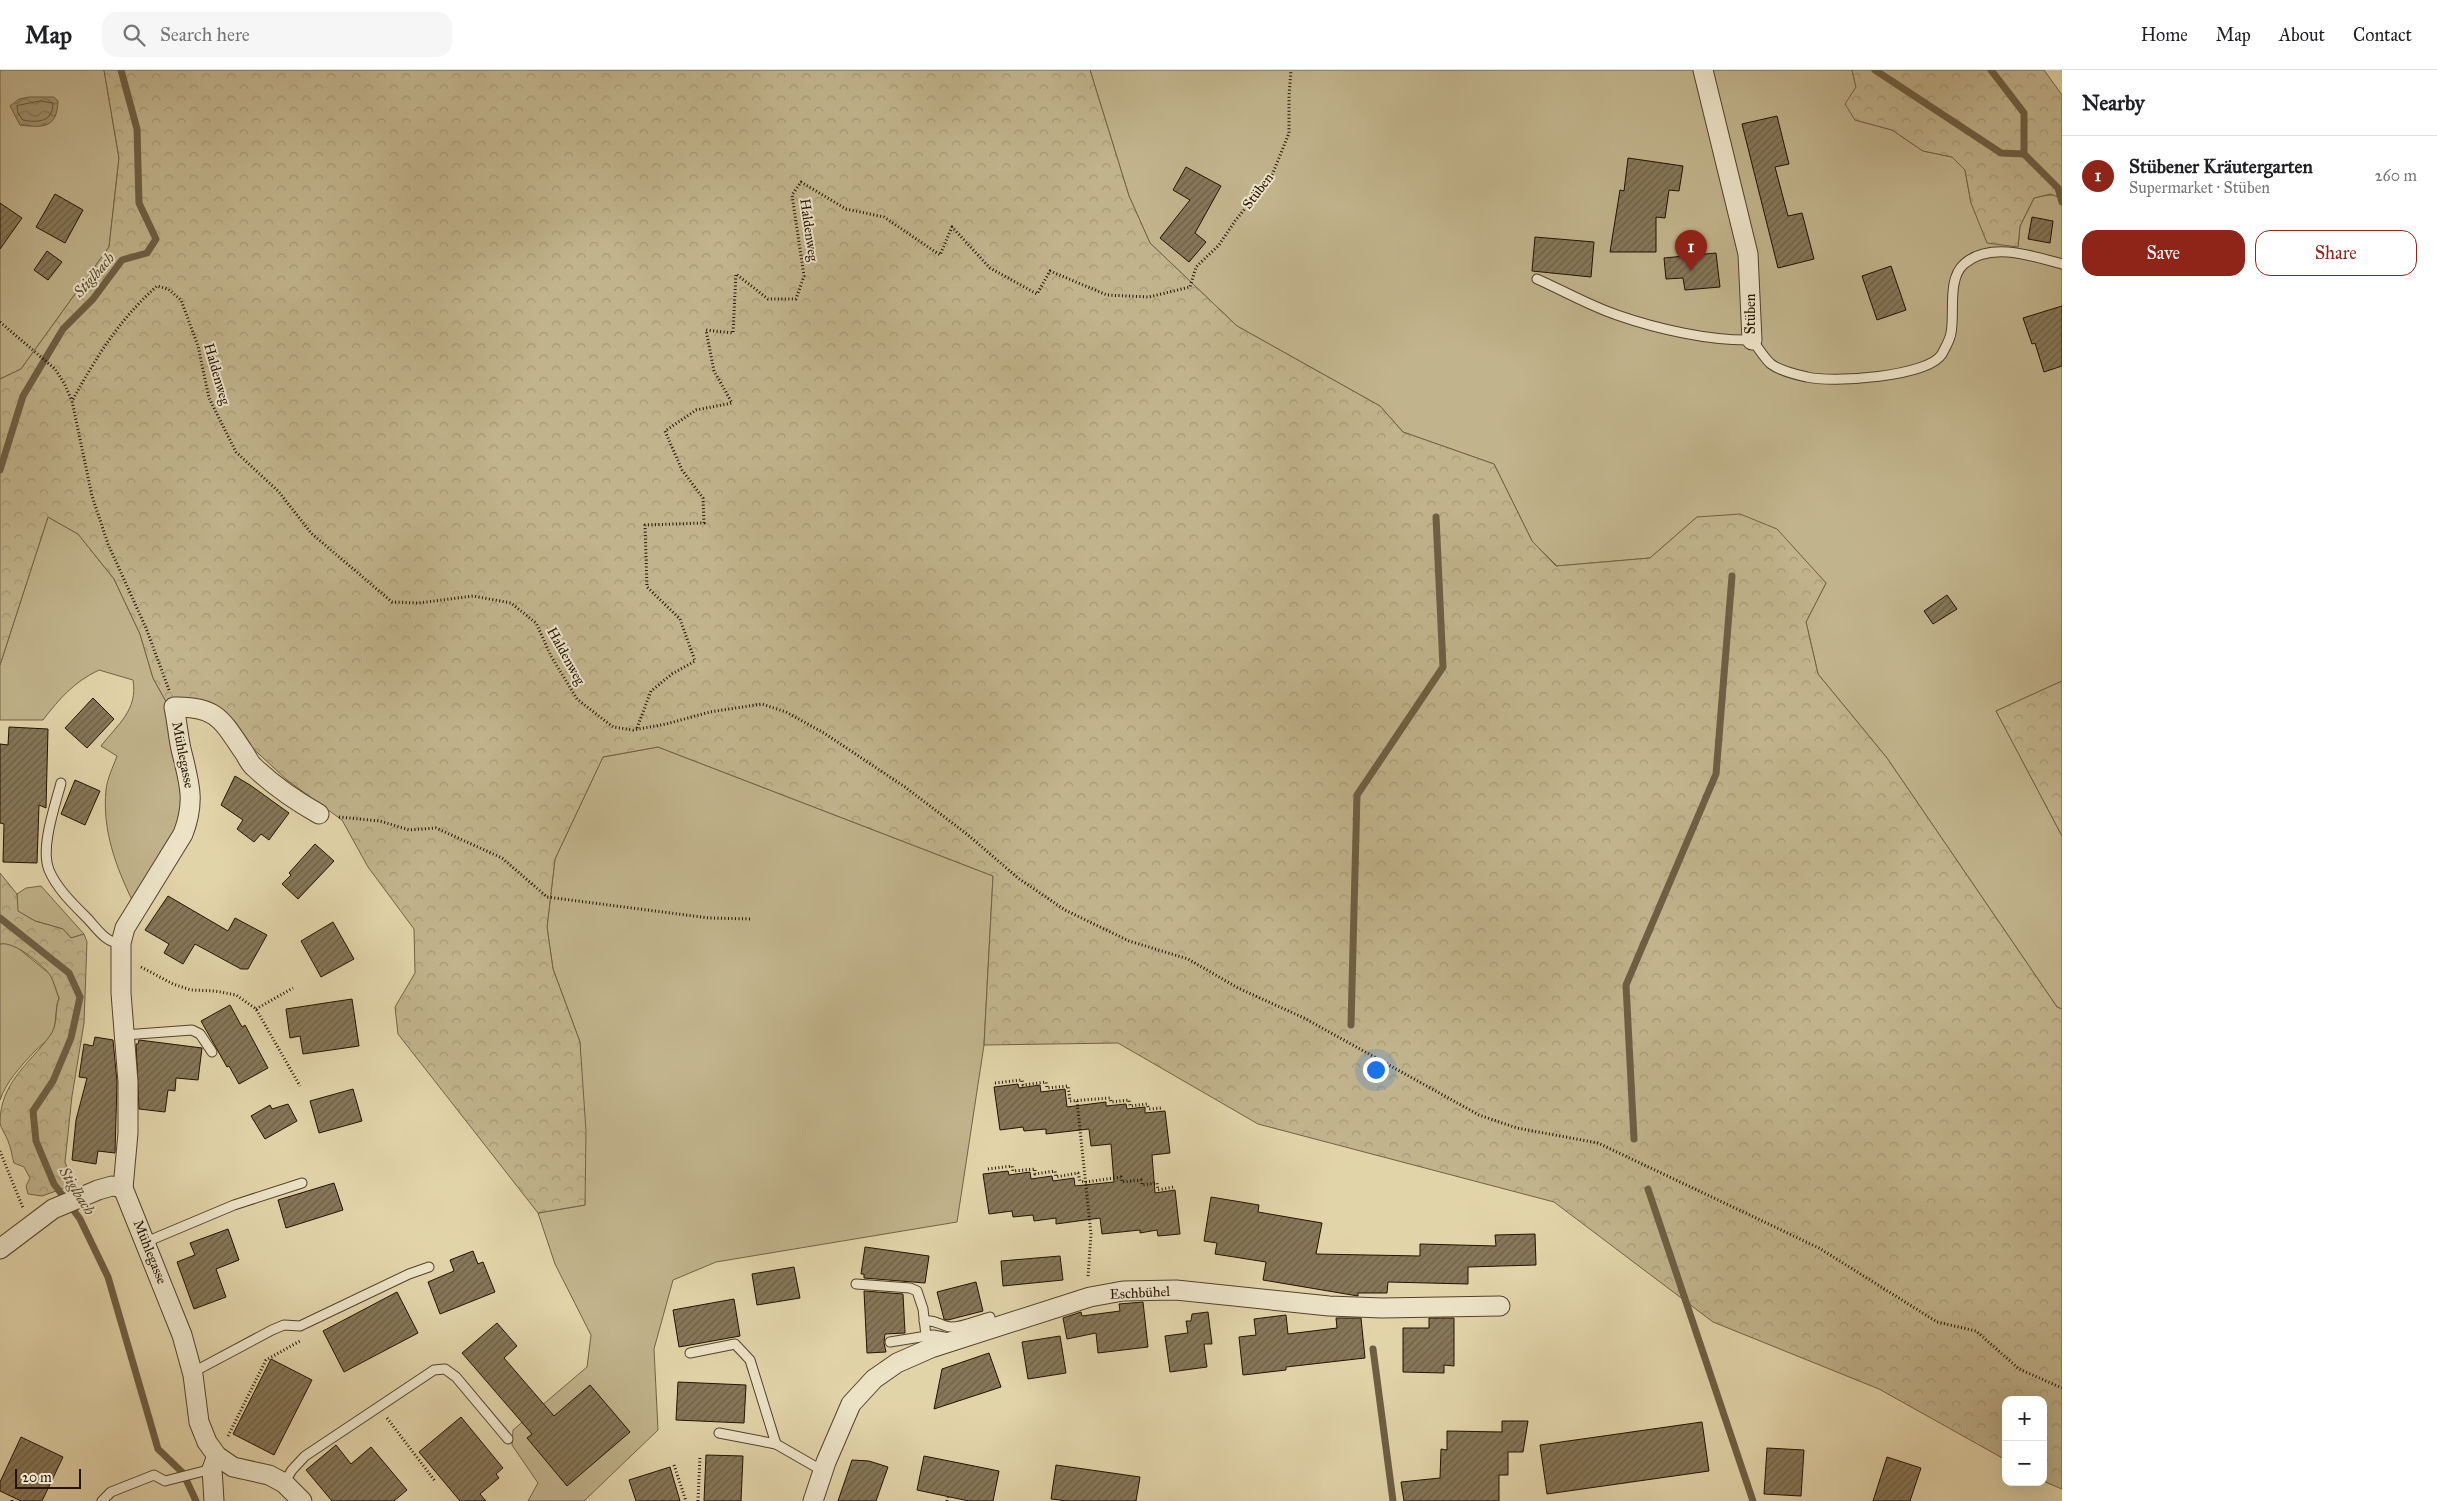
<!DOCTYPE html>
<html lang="en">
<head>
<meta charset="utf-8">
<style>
	body { margin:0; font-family:"IM FELL Great Primer",serif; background:#f6f6f6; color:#202124 }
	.controls { position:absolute; right:15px; bottom:15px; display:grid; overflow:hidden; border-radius:10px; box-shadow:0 5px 20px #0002 }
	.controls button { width:45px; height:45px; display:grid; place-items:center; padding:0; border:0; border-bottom:1px solid #e0e0e0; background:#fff; color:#202124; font:25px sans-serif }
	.scale { position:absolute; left:15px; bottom:12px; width:66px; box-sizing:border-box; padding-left:5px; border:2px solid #221200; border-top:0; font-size:14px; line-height:18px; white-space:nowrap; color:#221200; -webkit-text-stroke:4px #ece3c7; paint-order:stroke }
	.you { position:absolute; left:1375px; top:999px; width:18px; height:18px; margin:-12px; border:4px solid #fff; border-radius:50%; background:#1a73e8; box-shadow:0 0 0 8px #1a73e833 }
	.badge { display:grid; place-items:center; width:32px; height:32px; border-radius:50%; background:#8f2418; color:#fff; font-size:16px; font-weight:700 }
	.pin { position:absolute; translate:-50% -41px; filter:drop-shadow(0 1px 2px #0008) }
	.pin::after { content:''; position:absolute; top:26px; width:18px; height:15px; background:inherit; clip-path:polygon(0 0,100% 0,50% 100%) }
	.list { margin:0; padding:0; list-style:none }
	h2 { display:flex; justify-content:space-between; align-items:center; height:65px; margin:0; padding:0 20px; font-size:21px }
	h2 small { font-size:16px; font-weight:400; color:#757577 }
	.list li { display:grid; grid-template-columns:32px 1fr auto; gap:15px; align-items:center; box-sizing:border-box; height:80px; padding:0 20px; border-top:1px solid #e0e0e0 }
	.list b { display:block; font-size:19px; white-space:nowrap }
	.list p { margin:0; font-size:16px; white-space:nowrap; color:#757577 }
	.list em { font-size:16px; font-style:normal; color:#757577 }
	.actions { display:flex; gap:10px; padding:15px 20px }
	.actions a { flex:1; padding:11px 0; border:1px solid #8f2418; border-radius:15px; text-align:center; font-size:18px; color:#8f2418 }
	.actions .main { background:#8f2418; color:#fff }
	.icon { flex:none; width:28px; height:28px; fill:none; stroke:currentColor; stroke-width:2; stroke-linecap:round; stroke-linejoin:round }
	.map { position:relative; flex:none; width:2062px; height:1431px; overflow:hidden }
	header { display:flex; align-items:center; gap:30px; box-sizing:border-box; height:70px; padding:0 25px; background:#fff; border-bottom:1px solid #e0e0e0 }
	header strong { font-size:24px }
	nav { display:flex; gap:28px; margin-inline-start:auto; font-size:18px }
	.search { width:350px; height:45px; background:#f6f6f6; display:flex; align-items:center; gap:12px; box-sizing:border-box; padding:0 18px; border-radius:15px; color:#757577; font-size:19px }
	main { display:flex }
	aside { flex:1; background:#fff }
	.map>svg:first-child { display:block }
	.grass { fill:#c1b38c; stroke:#726246 }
	.forest { fill:url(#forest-crowns); stroke:#726246 }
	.water { fill:url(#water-waves); stroke:#6e5f43 }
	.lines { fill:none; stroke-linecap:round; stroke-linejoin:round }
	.shore { stroke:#625238; stroke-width:1 }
	.stream { stroke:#6e5f43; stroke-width:7 }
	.building { fill:url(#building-hatch); stroke:#221200 }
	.service-casing { stroke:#52422a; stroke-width:11 }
	.minor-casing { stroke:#52422a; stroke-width:21 }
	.path { stroke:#221200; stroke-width:3; stroke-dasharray:1 2.5; stroke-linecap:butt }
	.service { stroke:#ece3c7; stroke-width:9 }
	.minor { stroke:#ece3c7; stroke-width:19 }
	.labels { text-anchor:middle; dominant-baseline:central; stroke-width:4; stroke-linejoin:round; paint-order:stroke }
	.street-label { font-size:14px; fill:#221200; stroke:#ece3c7 }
	.water-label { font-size:15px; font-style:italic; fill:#55452d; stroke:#ece3c7 }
</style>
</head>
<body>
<header>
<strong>Map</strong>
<div class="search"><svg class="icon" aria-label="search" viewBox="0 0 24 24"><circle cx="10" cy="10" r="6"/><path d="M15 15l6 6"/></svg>Search here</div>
<nav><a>Home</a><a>Map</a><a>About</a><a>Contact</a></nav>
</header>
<main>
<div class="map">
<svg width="2062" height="1431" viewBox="0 0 2062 1431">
	<defs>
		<pattern id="forest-crowns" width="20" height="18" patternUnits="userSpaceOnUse" patternTransform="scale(1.25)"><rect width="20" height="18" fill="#c1b38c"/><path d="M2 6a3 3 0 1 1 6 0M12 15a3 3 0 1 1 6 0" fill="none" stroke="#a69977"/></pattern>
		<pattern id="water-waves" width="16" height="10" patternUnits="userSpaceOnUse" patternTransform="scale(1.25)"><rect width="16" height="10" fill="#a19270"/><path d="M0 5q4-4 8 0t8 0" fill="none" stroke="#83765a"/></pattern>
		<pattern id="building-hatch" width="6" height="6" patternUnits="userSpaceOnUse" patternTransform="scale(1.25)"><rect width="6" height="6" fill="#867758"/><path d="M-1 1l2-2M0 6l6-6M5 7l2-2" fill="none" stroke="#6d6046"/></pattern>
	</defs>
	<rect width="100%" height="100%" fill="#e2d4a9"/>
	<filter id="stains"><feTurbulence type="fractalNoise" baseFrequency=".004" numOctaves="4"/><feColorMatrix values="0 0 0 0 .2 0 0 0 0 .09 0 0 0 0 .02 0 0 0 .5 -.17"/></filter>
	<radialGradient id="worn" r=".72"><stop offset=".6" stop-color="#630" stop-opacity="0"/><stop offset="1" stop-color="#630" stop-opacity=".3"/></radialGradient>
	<g class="grass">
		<polygon points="0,0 104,0 119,88 109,177 21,299 0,309"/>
		<path d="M1090 0H1852L1856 17 1855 50 1892 60 1923 81 1952 87 1965 100 1971 133 2018 177 2020 156 2034 128C2044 126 2053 122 2062 129V611L1996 641 2062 766V939L2057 937 1887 688 1818 604 1806 552 1826 513 1777 460 1697 447 1650 488 1557 496 1532 471 1494 394 1403 362 1380 336 1237 256 1150 173 1129 126Z"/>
		<path d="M48 447 78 464 114 509 140 564 153 608 169 637 186 731 178 761 133 832C116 797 102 760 106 720 107 709 113 697 117 686L101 676C118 654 138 640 133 610L99 600C74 612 60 628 43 650H0V595Z"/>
		<polygon points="658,677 993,806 984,975 957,1152 716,1192 673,1210 654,1279 658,1360 584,1431 528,1431 538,1413 512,1375 513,1360 587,1297 591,1265 555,1194 538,1143 585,1135 580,972 553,899 547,857 555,789 603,687"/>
		<polygon points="41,816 84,864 71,868 63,859 35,851 17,841 17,824 26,818"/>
		<path d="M7 873 18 878 51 905 59 928C54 941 58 953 51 965 47 972 39 976 34 982 21 996 6 1012 0 1030V874Z"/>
	</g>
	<g class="forest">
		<polygon points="104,0 1090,0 1129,126 1150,173 1237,256 1380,336 1403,362 1494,394 1532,471 1556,496 1650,488 1697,447 1740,444 1777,459 1826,513 1806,552 1818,604 1887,688 2057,937 2062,939 2062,1419 2043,1411 2043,1330 2006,1330 2006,1390 1879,1319 1713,1252 1554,1132 1258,1054 1118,973 984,975 993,806 658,677 603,687 555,789 547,857 553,899 580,972 586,1061 585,1135 538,1143 398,964 395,937 415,903 414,859 368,797 342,750 287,710 247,673 226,644 169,637 153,608 140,564 114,509 78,464 48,447 0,595 0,309 21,299 109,177 119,88"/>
		<polygon points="1852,0 2044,0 2062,25 2062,129 2051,124 2034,128 2020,156 2018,177 1987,173 1971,133 1965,100 1952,87 1923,81 1892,60 1855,50 1845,34 1856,17"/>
		<polygon points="2062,611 2062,766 1996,641"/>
		<path d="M0 803 17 824 18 841 35 851 63 859 71 868 84 864 87 872 84 953 72 1026 65 1092 73 1115 42 1126 28 1124 26 1116 30 1108 24 1097 14 1093C12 1086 11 1078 8 1071 6 1065 1 1059 0 1053 0 1013 29 994 49 967 59 955 54 941 59 928 56 921 54 911 50 905 41 893 14 871 0 874Z"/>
	</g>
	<path class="water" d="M29 27H54L58 31C57 58 44 58 20 55L10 36 19 29Z"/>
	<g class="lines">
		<path class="shore" d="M40 31 53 33C53 52 38 53 23 50L18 43 17 36Z"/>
		<g class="stream">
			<polyline points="1875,0 2001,83 2024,84 2058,118 2062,132"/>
			<polyline points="1991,0 2024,43 2024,84"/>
			<polyline points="0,400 23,326 63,259 93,229 122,190 147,183 156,169 139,133 137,59 121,0"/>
			<polyline points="0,848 69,903 80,927 71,968 53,1011 33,1041 36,1071 54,1114 80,1149 108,1207 158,1379 183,1403 196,1431"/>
			<polyline points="1351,955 1357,725 1443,597 1436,447"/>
			<polyline points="1634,1069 1626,915 1716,704 1732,506"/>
			<polyline points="1648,1119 1753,1431"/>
			<polyline points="1373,1279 1393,1431"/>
		</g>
	</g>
	<g class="building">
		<polygon points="1777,46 1789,94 1775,97 1788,146 1802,143 1814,189 1778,198 1742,54"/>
		<polygon points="1628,88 1683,96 1679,121 1669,120 1665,148 1656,147 1656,182 1610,182 1620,120 1624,121"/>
		<polygon points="1186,97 1221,116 1195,163 1206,172 1189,192 1160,168 1190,130 1173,120"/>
		<polygon points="55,124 83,140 65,173 36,157"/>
		<polygon points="0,133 22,148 0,179"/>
		<polygon points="2032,147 2053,151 2050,173 2028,169"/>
		<polygon points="1535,167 1594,172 1591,207 1532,201"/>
		<polygon points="47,181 62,192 48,210 34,200"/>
		<polygon points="1716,183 1720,217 1685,220 1683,208 1666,209 1664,188"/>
		<polygon points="1891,196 1906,240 1877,250 1862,206"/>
		<polygon points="2062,236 2062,296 2044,302 2035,273 2032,274 2023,248"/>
		<polygon points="1947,525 1957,539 1933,554 1924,541"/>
		<polygon points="93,628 114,649 87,678 65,658"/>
		<polygon points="9,657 48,659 46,738 39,735 37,793 3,792 4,754 0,753 0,674 8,675"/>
		<polygon points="235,706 250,715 289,743 269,770 261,764 254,772 237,759 243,750 221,735"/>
		<polygon points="75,710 100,721 85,755 61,744"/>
		<polygon points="315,774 334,791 298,829 282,814 291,805 289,803"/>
		<polygon points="168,826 228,861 235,848 267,865 248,899 241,899 195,874 183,894 164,883 169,874 145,860"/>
		<polygon points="333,852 354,889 321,907 301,871"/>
		<polygon points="352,929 359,976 303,984 300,966 290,968 286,939"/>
		<polygon points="230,935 242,957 245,955 268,998 239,1014 229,996 227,997 201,951"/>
		<polygon points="95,967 113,970 117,1012 115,1083 98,1081 96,1094 72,1090 76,1050 87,1008 79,1007 84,974 93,976"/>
		<polygon points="139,970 202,978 198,1010 176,1008 175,1021 168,1020 165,1042 139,1039 136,974 138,974"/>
		<polygon points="1018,1014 1019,1018 1040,1015 1041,1022 1065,1019 1067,1037 1106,1032 1106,1036 1126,1034 1127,1039 1145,1037 1145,1043 1165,1041 1170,1083 1152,1085 1155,1123 1175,1120 1180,1164 1158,1166 1157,1160 1140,1163 1140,1160 1102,1164 1100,1148 1056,1154 1056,1148 1034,1151 1033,1145 1013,1147 1012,1141 989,1144 983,1104 1008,1101 1009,1105 1030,1102 1031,1109 1052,1106 1053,1111 1074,1108 1075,1116 1114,1112 1111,1074 1091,1076 1089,1059 1046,1064 1046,1059 1024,1061 1023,1057 1000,1060 994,1017"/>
		<polygon points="353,1019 362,1051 319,1063 310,1031"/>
		<polygon points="288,1034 297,1051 265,1069 251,1046 270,1035 272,1039"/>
		<polygon points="334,1113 343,1140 286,1158 278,1130"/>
		<polygon points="1211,1127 1259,1135 1258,1142 1322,1153 1316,1184 1420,1186 1420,1174 1496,1176 1495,1165 1535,1164 1536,1195 1468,1197 1468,1214 1388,1212 1387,1223 1358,1223 1358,1226 1263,1210 1266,1192 1215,1184 1217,1173 1204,1171"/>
		<polygon points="228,1159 239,1190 216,1199 226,1227 194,1239 177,1192 195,1185 190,1173"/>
		<polygon points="865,1177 929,1186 925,1213 864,1208 864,1204 861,1204"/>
		<polygon points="473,1181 478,1194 483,1192 495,1222 440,1244 428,1212 454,1201 450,1190"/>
		<polygon points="1060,1186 1063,1210 1003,1216 1001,1191"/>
		<polygon points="794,1197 800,1228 757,1235 752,1204"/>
		<polygon points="976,1212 983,1241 948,1250 944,1249 937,1222"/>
		<polygon points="864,1221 903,1224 905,1263 885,1264 884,1273 886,1282 867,1283"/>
		<polygon points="397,1222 418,1263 344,1302 323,1261"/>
		<polygon points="734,1229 740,1266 679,1277 673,1240"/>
		<polygon points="1143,1232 1148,1277 1098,1283 1096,1263 1067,1269 1063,1248 1081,1242 1082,1246 1120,1241 1119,1234"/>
		<polygon points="1208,1242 1212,1274 1204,1274 1207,1297 1170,1302 1165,1266 1188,1263 1186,1251 1191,1251 1192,1244"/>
		<polygon points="1286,1245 1288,1264 1337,1258 1336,1248 1361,1248 1365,1288 1286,1297 1286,1300 1243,1305 1239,1267 1256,1265 1254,1249"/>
		<polygon points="1429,1248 1454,1248 1454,1296 1444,1295 1444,1303 1403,1302 1403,1258 1429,1258"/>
		<polygon points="497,1253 517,1276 504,1288 554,1346 590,1315 630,1362 567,1416 527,1368 532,1364 462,1283"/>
		<polygon points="1060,1266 1066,1303 1028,1309 1022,1272"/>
		<polygon points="989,1283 1001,1317 934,1339 942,1299"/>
		<polygon points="271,1289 312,1310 274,1385 233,1364"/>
		<polygon points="678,1312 746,1315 744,1353 676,1350"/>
		<polygon points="461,1347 503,1398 496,1404 499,1408 480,1424 486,1431 460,1431 419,1382"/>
		<polygon points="1502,1351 1528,1351 1523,1382 1508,1382 1508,1405 1499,1405 1499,1431 1404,1431 1401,1412 1440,1408 1441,1379 1447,1380 1447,1361 1502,1362"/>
		<polygon points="1702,1352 1709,1401 1547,1424 1540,1375"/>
		<polygon points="21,1367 63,1387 42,1431 21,1431 0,1421 0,1412"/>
		<polygon points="336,1375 351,1394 371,1377 407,1420 394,1431 332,1431 306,1400"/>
		<polygon points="1767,1378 1804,1380 1801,1426 1764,1424"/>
		<polygon points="706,1385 743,1386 741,1431 704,1431"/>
		<polygon points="924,1386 999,1401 993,1431 969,1431 917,1420"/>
		<polygon points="1887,1387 1921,1398 1910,1431 1873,1431"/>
		<polygon points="852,1390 869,1391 888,1397 876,1431 838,1431"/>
		<polygon points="1056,1395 1140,1407 1136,1431 1068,1431 1051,1429"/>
		<polygon points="670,1397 680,1431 636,1431 629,1410"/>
	</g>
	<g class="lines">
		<g class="service-casing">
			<g id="service">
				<path d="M1537 209C1564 221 1590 236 1617 245 1657 259 1710 271 1752 270 1758 277 1764 288 1771 294 1779 300 1797 305 1807 307 1832 313 1928 307 1942 284 1945 278 1950 270 1951 263 1955 243 1947 209 1964 194 1990 171 2033 186 2062 194"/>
				<path d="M61 713C55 736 40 778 49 800 57 819 74 835 88 849 97 859 107 874 121 873"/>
				<polyline points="124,965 192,960 200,964 212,982"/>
				<polyline points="146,1172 234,1135 302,1113"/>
				<polyline points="856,1214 910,1218 917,1221 923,1239 926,1266"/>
				<path d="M924 1251C935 1249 941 1256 951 1257 963 1257 978 1250 990 1247"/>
				<polyline points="890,1272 933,1265 949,1268"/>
				<polyline points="690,1283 735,1274 750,1290 776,1374"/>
				<polyline points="193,1305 199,1299 272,1260 284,1255 300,1256 409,1204 429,1197"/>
				<polyline points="719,1363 776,1374 823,1401"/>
				<polyline points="284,1413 292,1400 305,1386 434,1300 445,1299 456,1307 508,1369"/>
				<polyline points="102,1431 111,1422 154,1405 165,1411 212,1399"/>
			</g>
		</g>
		<g class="minor-casing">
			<g id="minor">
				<polyline points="1703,0 1748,184 1752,270"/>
				<polyline points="0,1179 53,1139 98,1120 112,1116 123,1118"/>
				<polyline points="214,1431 212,1399 217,1386"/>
				<path d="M302 1431 284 1413 269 1405 233 1397 217 1386 207 1372 199 1352 193 1305 182 1265 123 1118 128 1063V1012L121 923V873L125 858 183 764C196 731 189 712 181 679 178 665 177 651 174 637 215 636 221 648 243 681 247 686 249 693 254 697 273 715 296 731 319 744"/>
				<polyline points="813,1431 826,1392 851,1334 874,1309 897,1293 931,1278 1090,1227 1123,1221 1176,1220 1329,1236 1382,1238 1500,1236"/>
			</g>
		</g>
		<g class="path">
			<polyline points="0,252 55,299 64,313 72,331"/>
			<path d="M169 620 146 558 108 474 92 426 72 331C97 286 118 251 157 216L168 219 181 230 198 276 209 328 236 382 279 422 311 463 392 532 419 533 473 526 511 533 536 553 551 586 577 629 613 657 633 660 666 654 710 642 762 634 786 642 824 663 905 717 968 765 1018 808 1065 840 1129 871 1188 889 1238 918 1304 948 1479 1045 1517 1058 1598 1073 1819 1178 1937 1252 1976 1261 2019 1299 2062 1318"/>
			<polyline points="637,658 651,621 672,604 695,591 680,549 647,517 645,455 704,453 703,428 682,400 665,361 696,340 732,333 714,301 706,260 733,263 736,204 768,229 796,229 804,206 792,125 801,112 846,139 884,147 940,185 952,157 990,198 1037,224 1050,201 1107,225 1149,227 1190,217 1196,197 1219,175 1235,151 1272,105 1289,63 1289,26 1291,0"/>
			<polyline points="339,747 380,751 409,760 436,758 502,788 547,827 709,848 752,849"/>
			<polyline points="141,897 173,914 191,920 215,921 236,925 256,939 300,1016"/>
			<polyline points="256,939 293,918"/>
			<polyline points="995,1013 1022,1010 1023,1015 1046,1012 1047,1018 1068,1016 1070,1031 1110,1028 1111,1032 1129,1030 1130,1036 1147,1034 1149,1039 1162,1038"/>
			<polyline points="1077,1031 1091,1164 1088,1207"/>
			<polyline points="0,1081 23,1138"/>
			<polyline points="988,1099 1012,1096 1013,1101 1035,1099 1035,1104 1055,1101 1056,1107 1078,1103 1080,1111 1086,1112 1121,1107 1122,1112 1141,1110 1142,1115 1157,1113 1158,1120 1173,1117"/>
			<polyline points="387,1348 435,1411"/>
			<polyline points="228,1366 266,1290 300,1271"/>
			<polyline points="674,1395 686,1431"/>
			<polyline points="12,1431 12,1430"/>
			<polyline points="698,1431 700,1386"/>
			<polyline points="947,1431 948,1427"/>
		</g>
		<use href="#service" class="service"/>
		<use href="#minor" class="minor"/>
	</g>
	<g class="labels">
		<g class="street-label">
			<text transform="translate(1258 121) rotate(-53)">Stüben</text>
			<text transform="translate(809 160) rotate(82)">Haldenweg</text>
			<text transform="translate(1750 244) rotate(-90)">Stüben</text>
			<text transform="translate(217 304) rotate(74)">Haldenweg</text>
			<text transform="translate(566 586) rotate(61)">Haldenweg</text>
			<text transform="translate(183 685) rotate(79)">Mühlegasse</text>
			<text transform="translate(150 1182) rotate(68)">Mühlegasse</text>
			<text transform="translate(1140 1223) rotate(-3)">Eschbühel</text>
		</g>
		<g class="water-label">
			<text transform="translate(94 205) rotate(-49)">Stiglbach</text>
			<text transform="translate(77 1121) rotate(58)">Stiglbach</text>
		</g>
	</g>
	<rect width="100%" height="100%" filter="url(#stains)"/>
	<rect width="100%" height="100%" fill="url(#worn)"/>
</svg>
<div class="controls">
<button>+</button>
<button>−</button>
</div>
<div class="scale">20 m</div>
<div class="you"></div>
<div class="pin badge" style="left:1691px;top:201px">1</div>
</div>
<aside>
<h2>Nearby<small></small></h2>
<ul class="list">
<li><span class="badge">1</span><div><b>Stübener Kräutergarten</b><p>Supermarket · Stüben</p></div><em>260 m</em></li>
</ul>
<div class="actions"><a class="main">Save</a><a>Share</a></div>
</aside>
</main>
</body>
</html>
